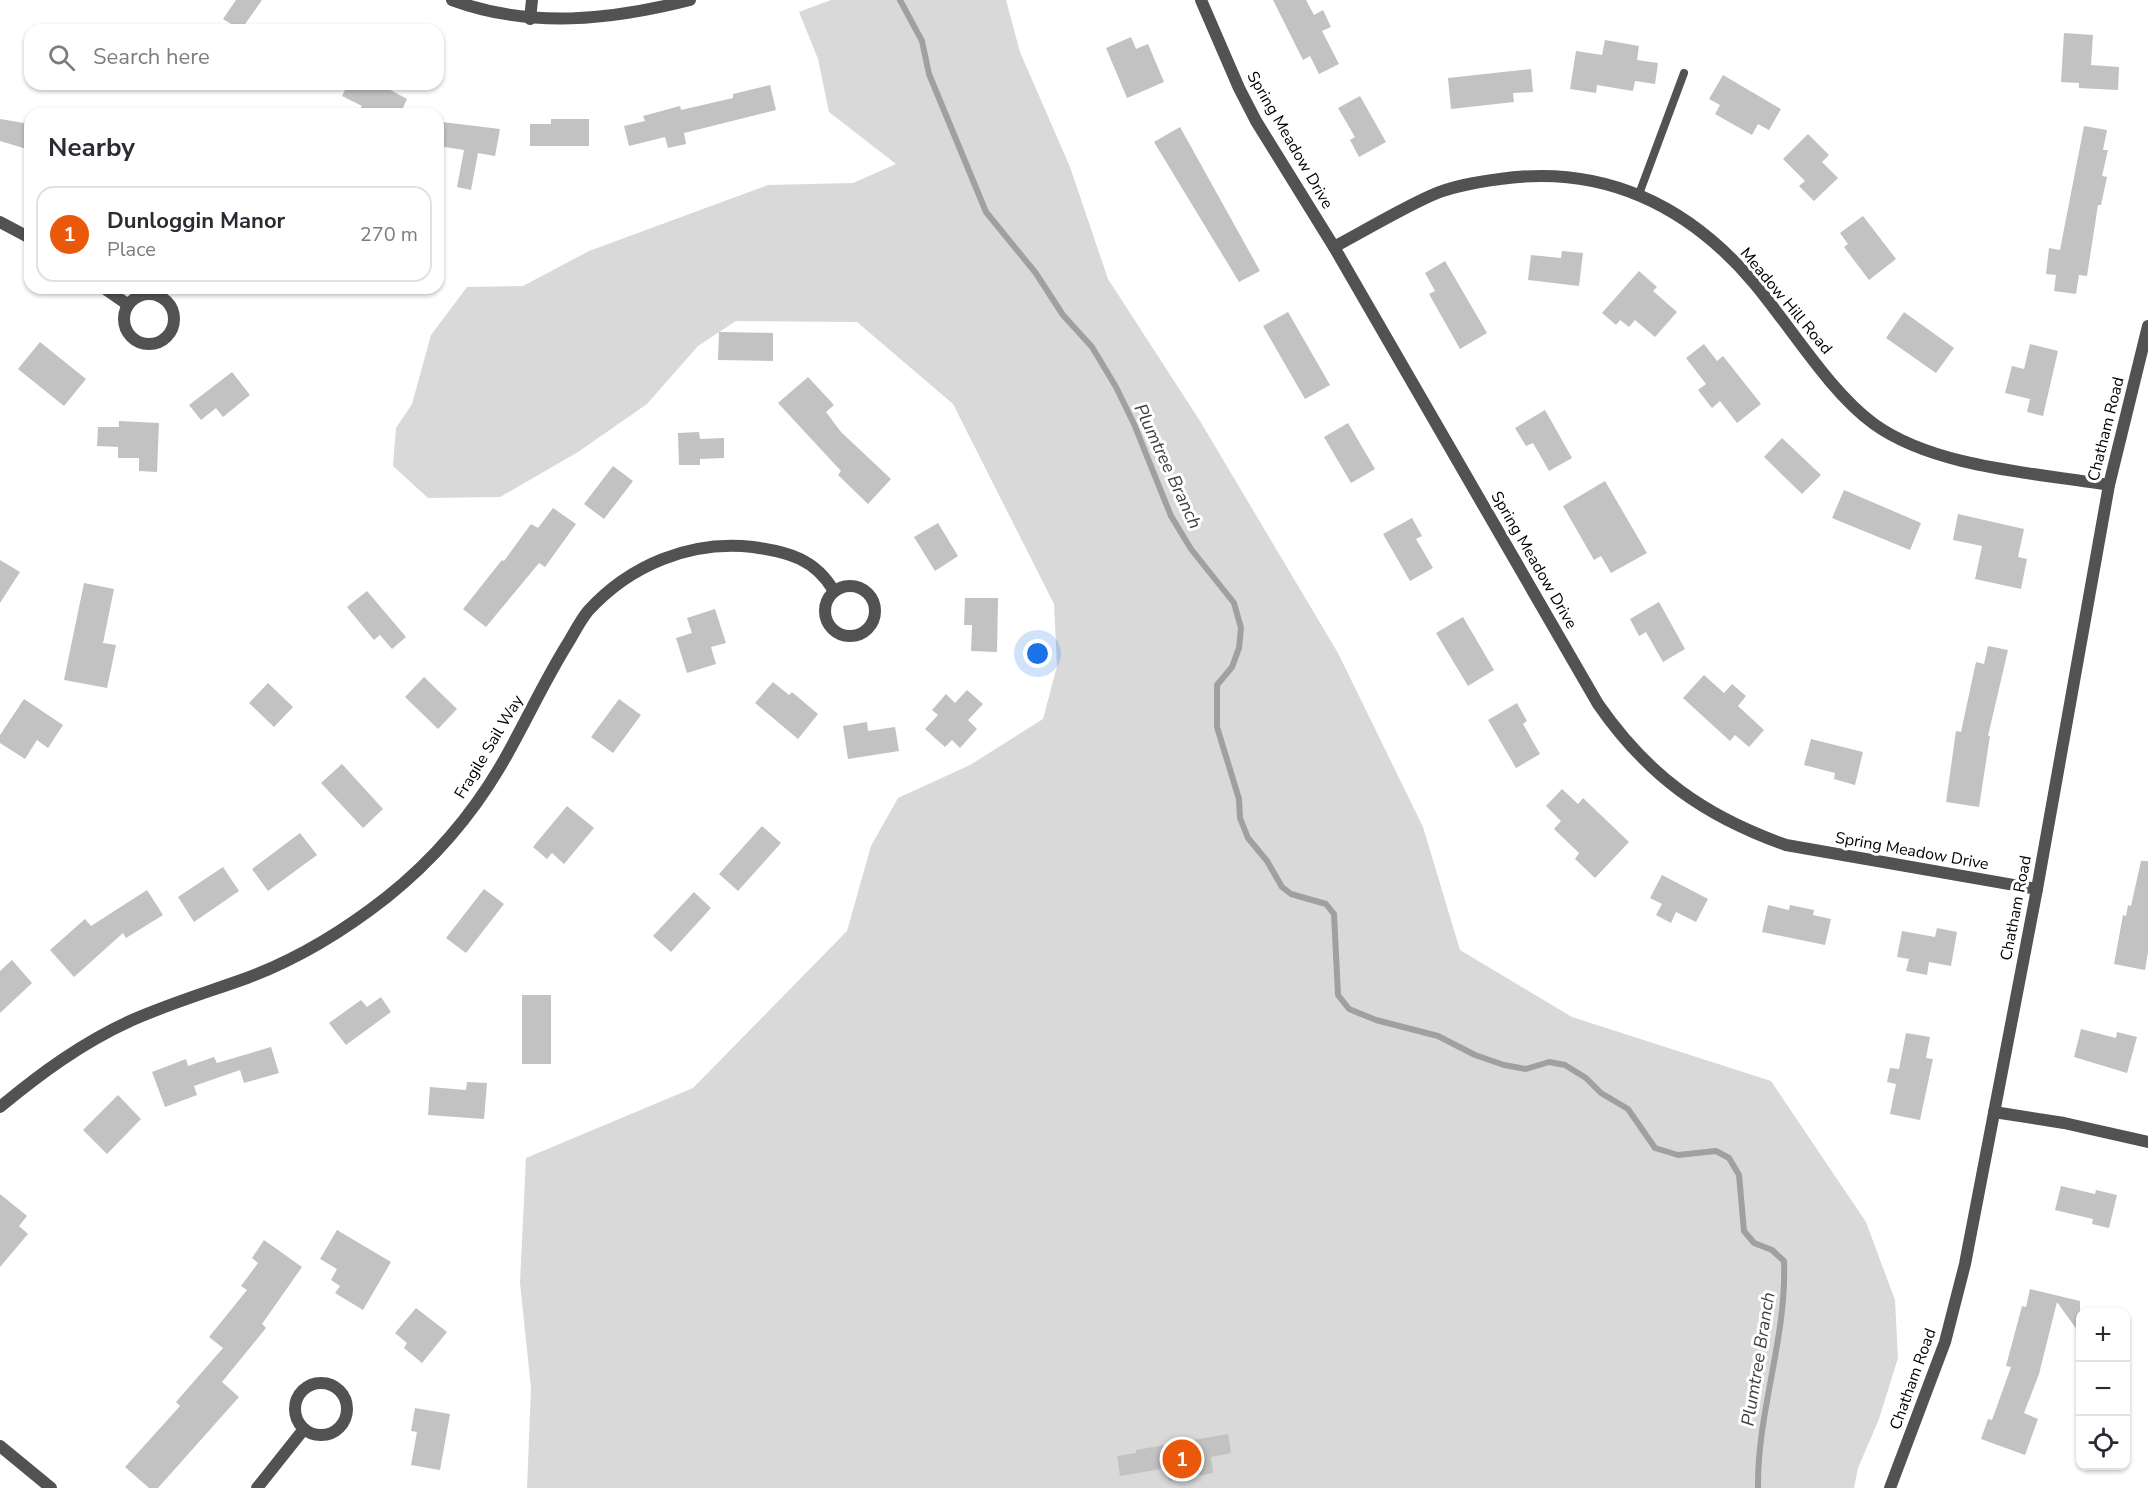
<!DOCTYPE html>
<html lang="en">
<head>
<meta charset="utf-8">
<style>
	body { margin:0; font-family:"Nunito Sans",sans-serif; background:#f2f2f3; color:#2b2b33 }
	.controls { position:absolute; right:18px; bottom:18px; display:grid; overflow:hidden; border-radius:12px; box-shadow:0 2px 4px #0004 }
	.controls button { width:54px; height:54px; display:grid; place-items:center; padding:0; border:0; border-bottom:2px solid #e1e1e2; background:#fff; color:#2b2b33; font:30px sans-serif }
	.you { position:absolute; left:1038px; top:654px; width:21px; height:21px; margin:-15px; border:4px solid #fff; border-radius:50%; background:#1a73e8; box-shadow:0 0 0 9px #1a73e833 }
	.badge { display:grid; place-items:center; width:39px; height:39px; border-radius:50%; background:#ea580c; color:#fff; font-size:20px; font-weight:700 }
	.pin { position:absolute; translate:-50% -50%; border:3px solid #fff; box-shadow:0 2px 6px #0006 }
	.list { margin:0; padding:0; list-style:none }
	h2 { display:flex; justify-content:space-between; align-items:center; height:78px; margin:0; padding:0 24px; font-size:26px }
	h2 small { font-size:20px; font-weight:400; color:#7c7c81 }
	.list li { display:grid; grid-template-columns:39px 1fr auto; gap:18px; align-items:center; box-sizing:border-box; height:96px; margin:0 12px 12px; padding:0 12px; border:2px solid #e1e1e2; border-radius:18px }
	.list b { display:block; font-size:22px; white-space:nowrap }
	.list p { margin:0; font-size:20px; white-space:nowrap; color:#7c7c81 }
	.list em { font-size:20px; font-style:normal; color:#7c7c81 }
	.icon { flex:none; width:33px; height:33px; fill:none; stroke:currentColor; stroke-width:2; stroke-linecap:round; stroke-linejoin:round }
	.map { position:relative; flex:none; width:2148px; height:1488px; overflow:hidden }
	.search { position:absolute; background:#fff; box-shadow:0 2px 4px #0004; left:24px; top:24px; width:420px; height:66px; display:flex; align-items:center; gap:15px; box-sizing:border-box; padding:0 21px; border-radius:18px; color:#7c7c81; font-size:22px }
	.panel { position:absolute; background:#fff; box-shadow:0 2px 4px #0004; left:24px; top:108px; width:420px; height:186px; border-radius:18px }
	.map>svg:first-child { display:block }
	.green { fill:#d9d9d9 }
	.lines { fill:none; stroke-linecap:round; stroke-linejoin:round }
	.stream { stroke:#a0a0a0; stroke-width:6 }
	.building { fill:#c2c2c2 }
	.service { stroke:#525252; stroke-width:8 }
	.minor { stroke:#525252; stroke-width:12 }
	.labels { text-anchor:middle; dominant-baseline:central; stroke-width:6; stroke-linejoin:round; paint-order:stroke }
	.street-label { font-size:16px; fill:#000; stroke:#fff }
	.water-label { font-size:18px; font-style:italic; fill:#414141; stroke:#fff }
</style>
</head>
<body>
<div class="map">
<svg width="2148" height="1488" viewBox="0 0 2148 1488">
	<rect width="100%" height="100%" fill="#fff"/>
	<polygon class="green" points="831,0 1006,0 1020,52 1070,167 1108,279 1200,421 1338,653 1423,827 1460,950 1572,1017 1771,1081 1866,1222 1895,1300 1898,1358 1879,1419 1858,1468 1854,1488 527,1488 531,1388 520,1283 526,1158 693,1088 847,931 871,846 898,798 970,765 1043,719 1057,666 1054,604 953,404 857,322 736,321 698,346 647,404 578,452 500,497 428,498 393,466 396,428 412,404 431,335 467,287 523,286 589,251 768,185 853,183 896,164 829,112 818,59 799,12"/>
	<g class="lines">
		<path class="stream" d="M900 0 922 41 929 74 986 212 1035 272 1063 315 1092 347 1116 387 1134 424 1171 516 1191 549 1234 603 1241 628 1239 648 1232 667 1217 685V727L1239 799 1240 818 1248 838 1267 861 1282 887 1291 894 1326 904 1334 914 1338 995 1349 1009 1376 1020 1438 1036 1475 1055 1504 1065 1526 1069 1549 1062 1565 1065 1586 1078 1601 1093 1628 1109 1655 1148 1678 1155 1716 1151 1729 1158 1739 1175 1744 1231 1754 1243 1772 1250 1784 1261C1787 1338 1757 1412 1758 1488"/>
	</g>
	<g class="building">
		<polygon points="236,0 262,0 241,30 223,19"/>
		<polygon points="1273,0 1306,0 1314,15 1323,10 1331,27 1322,31 1339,64 1319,74 1310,56 1303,60"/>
		<polygon points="2064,33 2093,35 2091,65 2119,67 2118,90 2079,88 2079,83 2061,82"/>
		<polygon points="1131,37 1136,49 1148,44 1164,82 1127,98 1106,48"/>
		<polygon points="1605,40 1639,46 1637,60 1658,63 1655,84 1635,81 1633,91 1597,85 1596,93 1570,89 1576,51 1602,55"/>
		<polygon points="1531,69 1533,92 1513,93 1514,102 1451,109 1448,78"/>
		<polygon points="1723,75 1781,109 1769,130 1758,124 1752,135 1715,114 1720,105 1709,99"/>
		<polygon points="348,84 379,84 407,99 400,114 357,114 362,106 342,96"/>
		<polygon points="770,85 776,110 684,133 686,144 668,148 665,137 629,146 624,126 645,121 643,116 680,106 681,110 733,98 733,94"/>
		<polygon points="1360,96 1386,142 1359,157 1350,140 1355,137 1338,108"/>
		<polygon points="0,119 30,124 30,150 0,141"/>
		<polygon points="551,119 589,119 589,146 530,146 530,124 551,124"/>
		<polygon points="442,122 500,129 495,156 478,153 471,190 457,187 464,150 438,146"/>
		<polygon points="2084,126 2107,130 2103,150 2108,150 2102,176 2107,177 2101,205 2098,205 2087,276 2079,275 2076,294 2054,291 2056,275 2046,274 2049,248 2060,250"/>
		<polygon points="1180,127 1260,271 1239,282 1154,142"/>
		<polygon points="1808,134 1829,155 1822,162 1838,178 1814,201 1799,186 1805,181 1783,159"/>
		<polygon points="1863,216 1896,259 1869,280 1844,247 1848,244 1840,233"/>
		<polygon points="1562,251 1583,253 1579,286 1528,280 1531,255 1561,258"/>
		<polygon points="1445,261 1487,333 1460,349 1429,294 1435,291 1425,273"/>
		<polygon points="1639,271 1657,287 1653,291 1677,312 1655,337 1635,320 1629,327 1620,320 1616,325 1602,313"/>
		<polygon points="1288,312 1330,385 1305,399 1263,326"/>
		<polygon points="1904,312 1954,348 1936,373 1886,338"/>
		<polygon points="719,332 773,333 773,361 718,360"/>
		<polygon points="40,342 86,379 64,406 18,369"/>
		<polygon points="1704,344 1717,361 1723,356 1761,404 1737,423 1720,401 1712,408 1698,390 1706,384 1686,358"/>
		<polygon points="2030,344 2058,351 2043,416 2027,412 2030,399 2005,393 2012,366 2024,369"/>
		<polygon points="232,372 250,395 223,417 216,408 201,420 189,405"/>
		<polygon points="808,377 834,405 826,412 841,432 891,479 868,504 838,475 841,471 778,403"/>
		<polygon points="1545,410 1572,458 1549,471 1533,443 1526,446 1515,428"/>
		<polygon points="119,421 159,423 157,472 139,471 139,458 118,458 118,447 97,446 98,427 119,427"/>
		<polygon points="1348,423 1375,469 1351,483 1324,437"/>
		<polygon points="699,432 700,439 724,438 724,458 700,459 700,465 679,465 678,433"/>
		<polygon points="1782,438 1821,475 1802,494 1764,457"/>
		<polygon points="613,466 633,481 604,519 584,504"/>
		<polygon points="1605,481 1647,553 1611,573 1601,556 1594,560 1563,506"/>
		<polygon points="1844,490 1921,523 1910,550 1832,518"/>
		<polygon points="553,508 576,524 545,567 539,563 486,627 463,609 502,560 504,561 531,524 538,528"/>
		<polygon points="1958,514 2024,529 2018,557 2027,559 2021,589 1975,579 1982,546 1953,540"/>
		<polygon points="1412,518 1422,536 1416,539 1433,568 1410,581 1383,534"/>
		<polygon points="938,523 958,556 935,571 914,537"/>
		<polygon points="0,560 20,572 0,603"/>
		<polygon points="84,583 114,589 103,643 116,645 107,688 64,680"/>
		<polygon points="367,591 406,637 392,649 380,635 374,640 347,607"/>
		<polygon points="965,598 998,598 997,652 971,651 972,625 964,625"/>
		<polygon points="1659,602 1685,649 1663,662 1646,632 1639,636 1630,619"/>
		<polygon points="715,609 726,643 711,647 716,664 687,673 676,638 692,633 687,618"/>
		<polygon points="1463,617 1494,670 1468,686 1436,633"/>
		<polygon points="1988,646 2008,650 1988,736 1990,736 1979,807 1946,802 1956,731 1961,732 1976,662 1984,664"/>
		<polygon points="1704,675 1724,693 1732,684 1746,696 1738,706 1764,730 1749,747 1735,735 1730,741 1683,698"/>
		<polygon points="424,677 457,709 438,729 405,697"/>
		<polygon points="773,682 789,695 792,692 818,714 798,739 755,703"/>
		<polygon points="268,683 293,707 274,727 249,703"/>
		<polygon points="967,690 983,704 968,720 977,729 960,748 952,740 945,747 925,729 938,715 932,710 946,694 955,703"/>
		<polygon points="24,699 63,725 48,748 37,740 25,759 0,743 0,735"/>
		<polygon points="619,699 641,715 613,753 591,737"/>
		<polygon points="1517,703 1527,721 1523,724 1540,754 1516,768 1488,720"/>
		<polygon points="867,722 868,731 895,727 899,751 848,759 843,726"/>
		<polygon points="1811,739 1863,752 1855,785 1834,779 1835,773 1804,765"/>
		<polygon points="342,764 383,809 363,828 321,783"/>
		<polygon points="1562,789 1578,804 1583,798 1629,842 1595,878 1575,859 1579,853 1554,829 1561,821 1546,806"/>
		<polygon points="567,806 594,828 564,864 552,853 547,859 533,847"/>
		<polygon points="762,826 781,843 738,891 719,874"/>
		<polygon points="300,833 317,855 268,891 252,869"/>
		<polygon points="2141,861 2148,861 2148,952 2145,970 2114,964 2123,915 2126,916 2128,905 2131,906"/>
		<polygon points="223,867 239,891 194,922 178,897"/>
		<polygon points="1662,875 1708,899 1696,922 1676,912 1671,923 1656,915 1662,904 1650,898"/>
		<polygon points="484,889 504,904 466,953 446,938"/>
		<polygon points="147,890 163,915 126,938 123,933 74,977 50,950 85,919 91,926"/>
		<polygon points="694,892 711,908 671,952 653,936"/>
		<polygon points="1768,905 1789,910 1790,905 1814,910 1813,915 1831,919 1825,945 1762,932"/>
		<polygon points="1937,928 1957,932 1951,966 1929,962 1927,975 1906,971 1909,959 1897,957 1902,931 1935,937"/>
		<polygon points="12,960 32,983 0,1013 0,971"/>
		<rect x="522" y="995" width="29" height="69"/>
		<polygon points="381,997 391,1012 346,1045 329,1023 361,1000 367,1007"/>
		<polygon points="2081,1029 2116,1038 2117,1032 2137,1037 2127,1073 2074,1057"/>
		<polygon points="1906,1033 1930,1037 1926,1058 1933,1059 1920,1120 1890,1114 1896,1084 1887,1082 1890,1068 1899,1069"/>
		<polygon points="271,1047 279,1073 244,1083 240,1070 194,1086 197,1095 165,1107 152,1072 186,1059 188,1066 214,1057 217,1063"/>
		<polygon points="467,1082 487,1083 484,1119 428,1115 430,1087 466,1090"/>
		<polygon points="118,1095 141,1119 107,1154 83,1130"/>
		<polygon points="2061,1186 2095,1194 2096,1190 2117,1195 2109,1228 2092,1224 2093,1219 2055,1210"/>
		<polygon points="0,1194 27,1216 19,1226 28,1234 0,1267"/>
		<polygon points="337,1230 391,1262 363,1310 335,1293 340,1286 331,1280 337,1269 320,1259"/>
		<polygon points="264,1240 302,1267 262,1324 266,1328 222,1382 239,1397 158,1488 149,1488 125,1467 180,1406 176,1402 223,1348 209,1337 247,1290 241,1286 258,1263 252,1258"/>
		<polygon points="2030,1289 2080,1301 2080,1334 2057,1302 2039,1374 2024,1413 2038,1419 2025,1455 1981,1439 1988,1419 1992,1420 2011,1367 2006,1366 2022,1306 2026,1307"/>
		<polygon points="416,1308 447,1332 422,1363 404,1348 407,1343 395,1333"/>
		<polygon points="415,1408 450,1414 440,1470 411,1465 417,1432 411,1431"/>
		<polygon points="1228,1434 1231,1453 1211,1457 1213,1473 1169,1481 1167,1468 1120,1476 1117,1456 1136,1453 1136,1450"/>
	</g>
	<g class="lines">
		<polyline class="service" points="1639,194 1684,73"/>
		<g class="minor">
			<path d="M452 0C531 29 611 20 690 0"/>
			<path d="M1201 0 1239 88 1256 121 1334 247 1598 704C1648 776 1704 816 1786 845L2037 889"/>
			<polyline points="530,19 532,0"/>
			<polyline points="0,222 30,238"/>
			<path d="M1334 247C1366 230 1397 211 1430 196 1451 186 1477 182 1500 179 1603 164 1688 205 1754 283 1791 327 1829 391 1874 424 1935 468 2036 473 2109 485"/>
			<polyline points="104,288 127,304"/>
			<circle cx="149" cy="319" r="25"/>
			<circle cx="850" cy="611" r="25"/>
			<path d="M0 1107C41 1073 82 1043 130 1021 168 1004 208 992 247 978 298 959 345 930 387 897 432 861 471 816 500 767 524 726 543 683 568 643 574 633 580 621 588 611 630 565 690 540 753 547 789 552 815 559 834 591"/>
			<polyline points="1994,1112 2064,1123 2148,1142"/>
			<circle cx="321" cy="1409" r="26"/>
			<polyline points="0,1446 51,1488"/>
			<polyline points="257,1488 304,1429"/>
			<polyline points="1890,1488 1945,1342 1965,1264 2037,889 2109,485 2148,326"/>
		</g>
	</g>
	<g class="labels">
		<g class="street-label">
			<text transform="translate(1290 140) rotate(60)">Spring Meadow Drive</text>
			<text transform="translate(1786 301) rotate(50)">Meadow Hill Road</text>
			<text transform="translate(2106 429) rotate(-76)">Chatham Road</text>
			<text transform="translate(1534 560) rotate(60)">Spring Meadow Drive</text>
			<text transform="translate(489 747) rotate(-59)">Fragile Sail Way</text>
			<text transform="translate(1912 851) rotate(10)">Spring Meadow Drive</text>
			<text transform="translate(2016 908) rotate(-79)">Chatham Road</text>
			<text transform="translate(1913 1379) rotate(-70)">Chatham Road</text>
		</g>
		<g class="water-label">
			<text transform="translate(1168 466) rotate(65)">Plumtree Branch</text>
			<text transform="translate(1758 1359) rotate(-81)">Plumtree Branch</text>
		</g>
	</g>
</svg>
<div class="controls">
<button>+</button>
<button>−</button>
<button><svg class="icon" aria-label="locate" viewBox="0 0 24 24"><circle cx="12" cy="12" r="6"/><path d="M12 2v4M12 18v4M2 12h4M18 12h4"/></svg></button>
</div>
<div class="you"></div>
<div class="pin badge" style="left:1182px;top:1459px">1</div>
<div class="search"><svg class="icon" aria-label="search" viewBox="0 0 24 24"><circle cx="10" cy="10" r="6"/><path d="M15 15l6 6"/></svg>Search here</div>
<section class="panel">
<h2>Nearby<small></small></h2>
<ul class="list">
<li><span class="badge">1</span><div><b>Dunloggin Manor</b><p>Place</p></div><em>270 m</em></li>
</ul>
</section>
</div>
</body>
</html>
